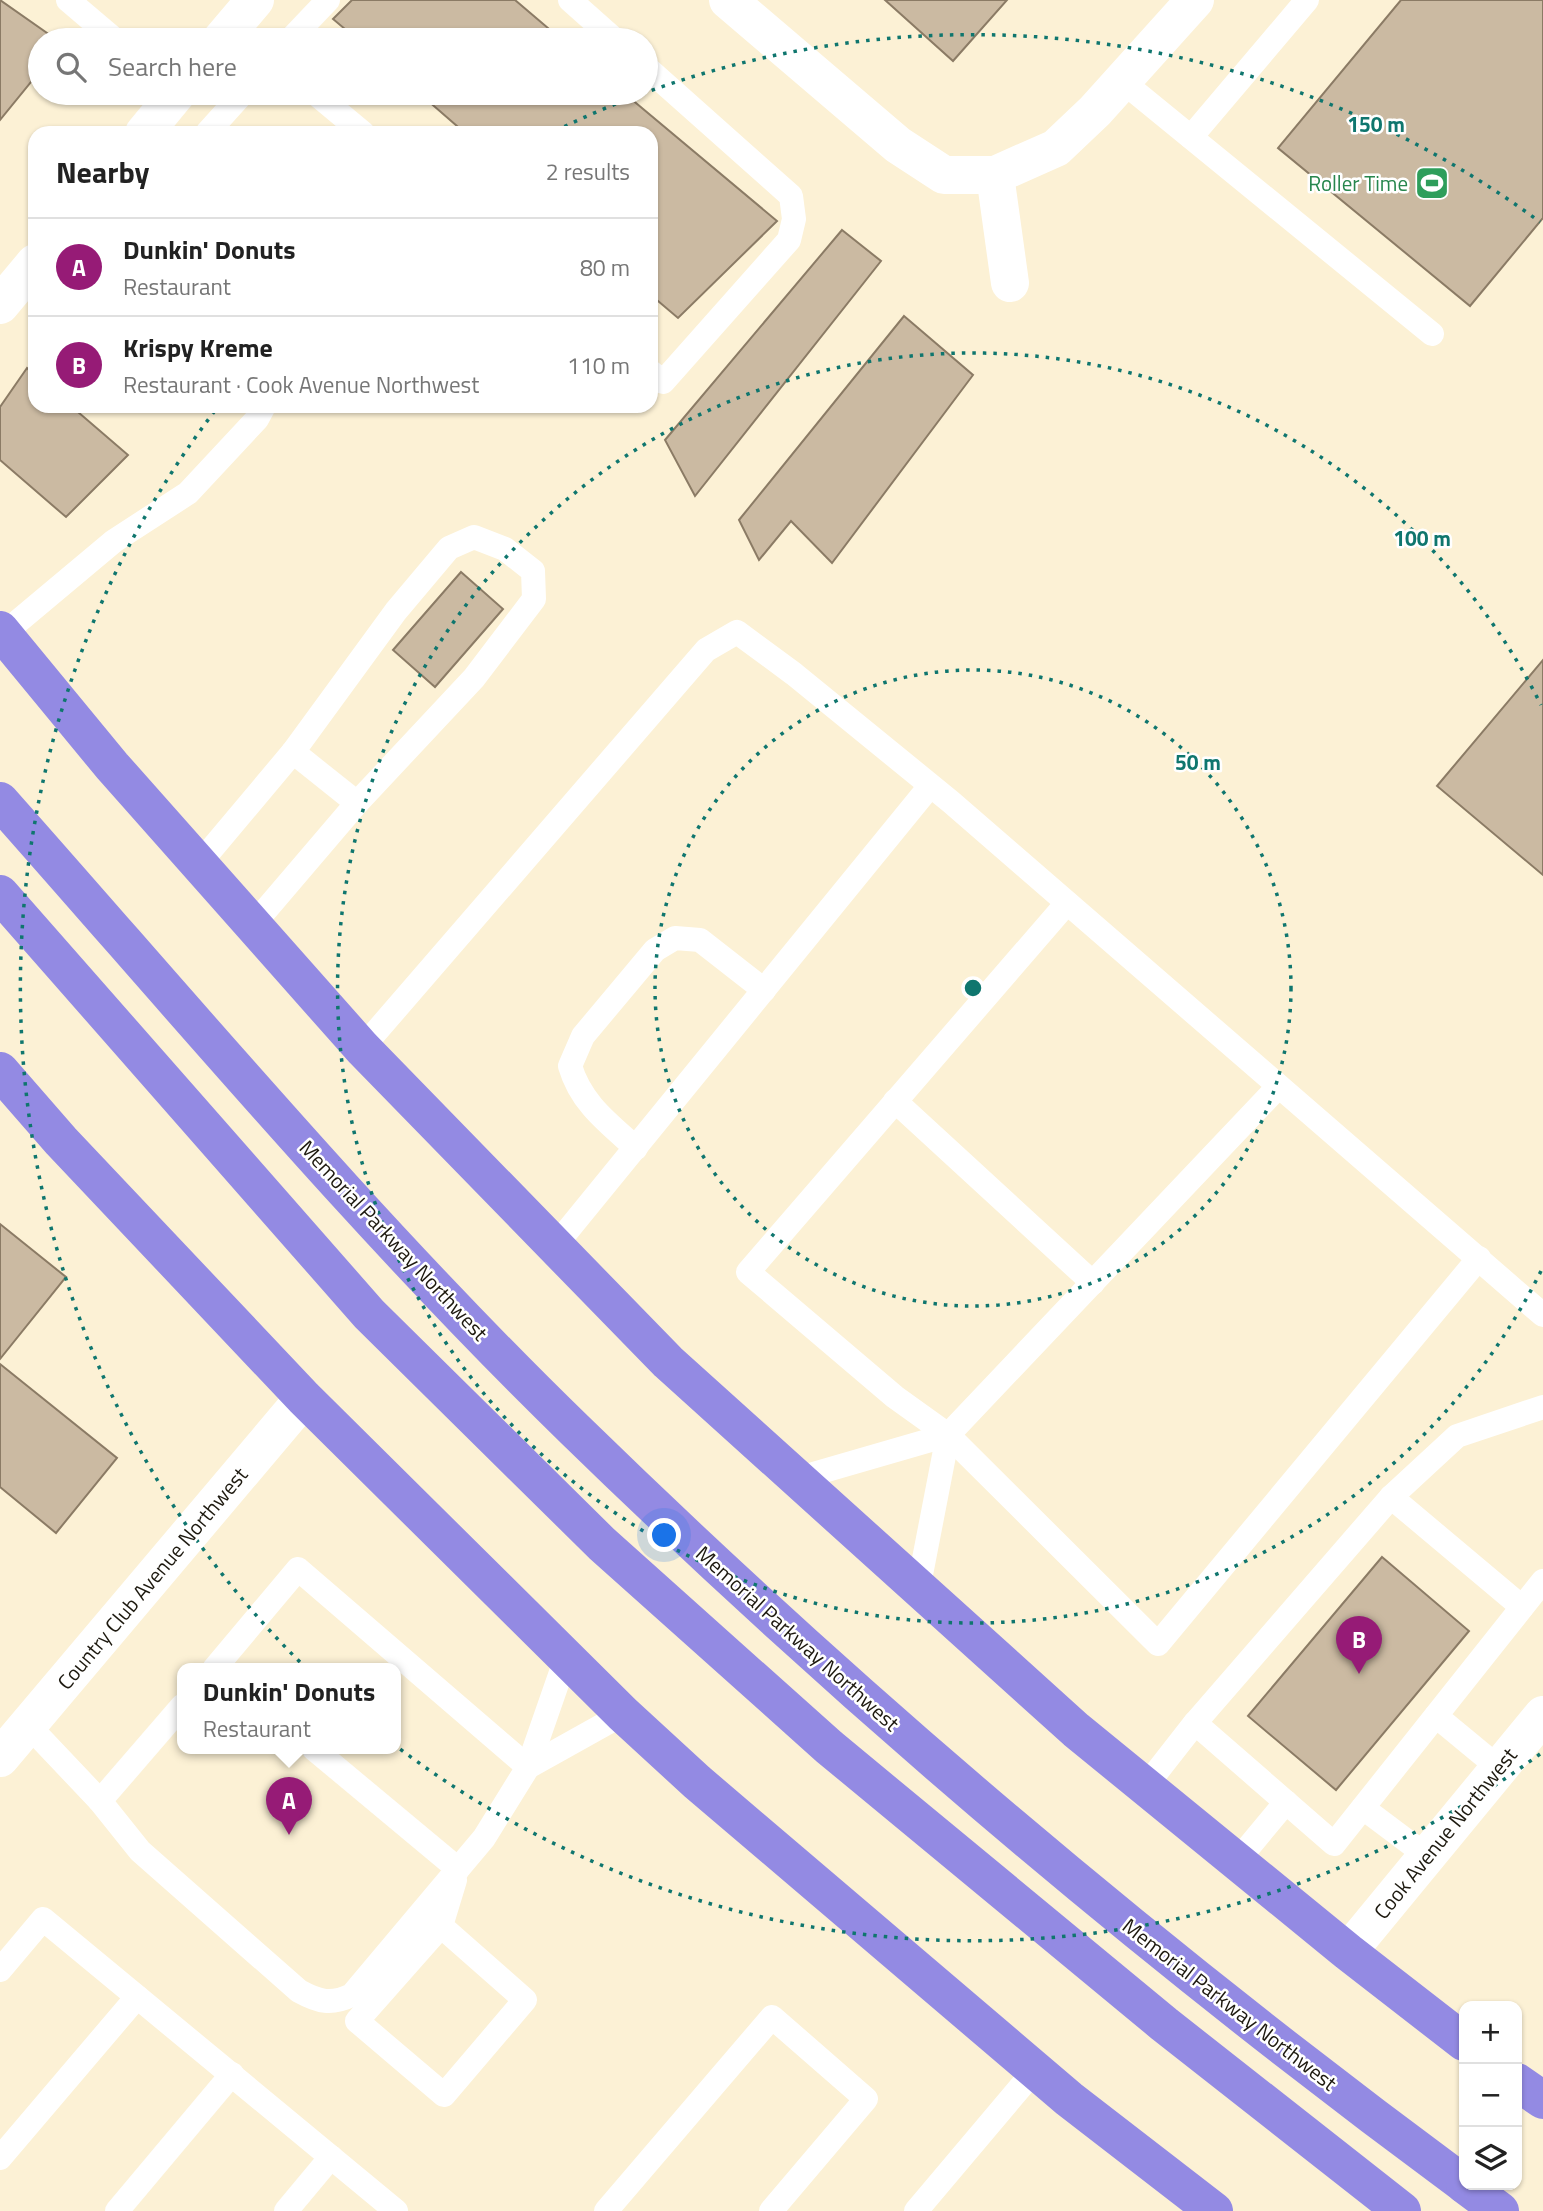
<!DOCTYPE html>
<html lang="en">
<head>
<meta charset="utf-8">
<style>
	body { margin:0; font-family:"Titillium Web",sans-serif; background:#f2f2f2; color:#222 }
	.controls { position:absolute; right:21px; bottom:21px; display:grid; overflow:hidden; border-radius:14px; box-shadow:0 2px 5px #0004 }
	.controls button { width:63px; height:63px; display:grid; place-items:center; padding:0; border:0; border-bottom:2px solid #e0e0e0; background:#fff; color:#222; font:35px sans-serif }
	.you { position:absolute; left:665px; top:1536px; width:24px; height:24px; margin:-18px; border:5px solid #fff; border-radius:50%; background:#1a73e8; box-shadow:0 0 0 10px #1a73e833 }
	.badge { display:grid; place-items:center; width:46px; height:46px; border-radius:50%; background:#961b76; color:#fff; font-size:23px; font-weight:700 }
	.pin { position:absolute; translate:-50% -58px; filter:drop-shadow(0 2px 4px #0008) }
	.pin::after { content:''; position:absolute; top:37px; width:24px; height:21px; background:inherit; clip-path:polygon(0 0,100% 0,50% 100%) }
	.popup { position:absolute; left:177px; top:1663px; width:224px; height:91px; box-sizing:border-box; display:grid; place-content:center; border-radius:14px; background:#fff; filter:drop-shadow(0 2px 5px #0005); font-size:23px; white-space:nowrap; color:#767676 }
	.popup b { font-size:26px; color:#222 }
	.popup::after { content:''; position:absolute; left:50%; top:100%; margin-left:-14px; border:14px solid transparent; border-top-color:#fff }
	.list { margin:0; padding:0; list-style:none }
	h2 { display:flex; justify-content:space-between; align-items:center; height:91px; margin:0; padding:0 28px; font-size:30px }
	h2 small { font-size:23px; font-weight:400; color:#767676 }
	.list li { display:grid; grid-template-columns:46px 1fr auto; gap:21px; align-items:center; box-sizing:border-box; height:98px; padding:0 28px; border-top:2px solid #e0e0e0 }
	.list b { display:block; font-size:26px; white-space:nowrap }
	.list p { margin:0; font-size:23px; white-space:nowrap; color:#767676 }
	.list em { font-size:23px; font-style:normal; color:#767676 }
	.icon { flex:none; width:38px; height:38px; fill:none; stroke:currentColor; stroke-width:2; stroke-linecap:round; stroke-linejoin:round }
	.map { position:relative; flex:none; width:1543px; height:2211px; overflow:hidden }
	.search { position:absolute; background:#fff; box-shadow:0 2px 5px #0004; left:28px; top:28px; width:630px; height:77px; display:flex; align-items:center; gap:18px; box-sizing:border-box; padding:0 24px; border-radius:38px; color:#767676; font-size:26px }
	.panel { position:absolute; background:#fff; box-shadow:0 2px 5px #0004; left:28px; top:126px; width:630px; height:287px; border-radius:21px }
	.map>svg:first-child { display:block }
	.building { fill:#cbbaa2; stroke:#8b7b65; stroke-width:2 }
	.lines { fill:none; stroke-linecap:round; stroke-linejoin:round }
	.lane { stroke:#fff; stroke-width:24 }
	.street { stroke:#fff; stroke-width:38 }
	.highway { stroke:#938ae3; stroke-width:38 }
	.ring { fill:none; stroke:#0f766e; stroke-width:3.5; stroke-dasharray:3.5 7 }
	.labels { text-anchor:middle; dominant-baseline:central; stroke-width:5; stroke-linejoin:round; paint-order:stroke }
	.leisure-label { font-size:21px; fill:#27864d; stroke:#fff; text-anchor:end }
	.street-label { font-size:21px; fill:#1d190f; stroke:#fff }
	.centre { fill:#0f766e; stroke:#fff; stroke-width:3.5 }
	.ring-label { font-size:21px; text-anchor:middle; font-weight:bold; fill:#0f766e; stroke:#fff; stroke-width:5; stroke-linejoin:round; paint-order:stroke }
</style>
</head>
<body>
<div class="map">
<svg width="1543" height="2211" viewBox="0 0 1543 2211">
	<rect width="100%" height="100%" fill="#fcf1d5"/>
	<g class="building">
		<polygon points="0,0 57,40 40,40 40,71 0,120"/>
		<polygon points="352,0 515,0 562,40 358,40 333,19"/>
		<polygon points="885,0 1007,0 953,61"/>
		<polygon points="1401,0 1543,0 1543,218 1470,306 1278,148"/>
		<polygon points="419,93 624,93 777,221 678,318 651,295 651,133 465,133"/>
		<polygon points="842,230 881,261 695,496 665,440"/>
		<polygon points="904,316 973,375 832,563 791,521 759,560 739,520"/>
		<polygon points="27,368 35,376 35,406 71,406 128,455 66,517 0,460 0,407"/>
		<polygon points="461,572 503,609 435,687 393,650"/>
		<polygon points="1543,660 1543,875 1437,786"/>
		<polygon points="0,1224 66,1277 0,1359"/>
		<polygon points="0,1364 117,1458 56,1533 0,1487"/>
		<polygon points="1382,1557 1469,1631 1336,1790 1248,1716"/>
	</g>
	<g class="lines">
		<g class="lane">
			<polyline points="68,0 115,40"/>
			<polyline points="570,0 615,40"/>
			<polyline points="290,40 328,0"/>
			<polyline points="646,67 791,196 794,219 789,240 663,382 651,372"/>
			<polyline points="1122,81 1432,334"/>
			<polyline points="315,93 363,133"/>
			<polyline points="207,133 243,93"/>
			<polyline points="1191,137 1307,0"/>
			<polyline points="3,634 114,541 188,493 257,419 264,406"/>
			<polyline points="293,752 357,803"/>
			<polyline points="199,864 293,752 396,611 449,548 474,537 505,549 533,571 534,599 474,678 357,803 253,925"/>
			<polyline points="1067,903 748,1272 895,1397 948,1435 1158,1644 1479,1258"/>
			<polyline points="362,1048 706,650 737,632 794,674 951,802 1543,1315"/>
			<polyline points="895,1101 1093,1283"/>
			<path d="M636 1148C607 1122 581 1103 570 1066L583 1036 655 950 675 938 700 940 764 990"/>
			<polyline points="555,1246 930,786"/>
			<polyline points="796,1479 948,1435 1278,1087"/>
			<polyline points="1391,1497 1522,1607"/>
			<polyline points="918,1590 948,1435"/>
			<polyline points="214,1669 298,1569 528,1767"/>
			<polyline points="1436,1716 1499,1768"/>
			<polyline points="1195,1723 1391,1497 1457,1436 1543,1407"/>
			<path d="M28 1725 100 1801 140 1851 299 1991C319 2002 331 2005 352 1995L484 1838 528 1767 566 1658"/>
			<polyline points="314,1749 458,1869"/>
			<polyline points="528,1767 623,1714"/>
			<polyline points="1145,1787 1195,1723 1334,1844 1543,1581"/>
			<polyline points="100,1801 182,1706"/>
			<polyline points="1363,1808 1427,1856"/>
			<polyline points="1237,1861 1286,1802"/>
			<polyline points="441,1926 357,2021 444,2095 525,2000 441,1926 455,1880"/>
			<polyline points="0,1970 43,1919 396,2211"/>
			<polyline points="0,2158 137,1997"/>
			<polyline points="117,2211 232,2074"/>
			<polyline points="286,2211 331,2157"/>
			<polyline points="606,2211 772,2017 866,2099 771,2211"/>
			<polyline points="916,2211 1035,2070"/>
		</g>
		<g class="street">
			<polyline points="728,0 898,145 944,175 995,175 1056,148 1095,111 1195,0"/>
			<polyline points="221,40 255,0"/>
			<polyline points="144,133 177,93"/>
			<polyline points="995,175 1010,283"/>
			<polyline points="0,305 35,263"/>
			<polyline points="0,1758 304,1398"/>
			<polyline points="1348,1952 1543,1715"/>
		</g>
		<g class="highway">
			<polyline points="0,630 112,766 362,1048 668,1362 1076,1730 1348,1952 1464,2042"/>
			<path d="M0 801C188 1013 371 1232 575 1430 854 1702 1151 1953 1464 2184"/>
			<polyline points="0,894 369,1314 602,1544 829,1747 1164,2024 1402,2211"/>
			<polyline points="0,1071 61,1141 304,1398 623,1714 697,1782 1069,2099 1214,2211"/>
			<polyline points="1517,2082 1543,2100"/>
			<polyline points="1465,2185 1500,2211"/>
		</g>
	</g>
	<g class="ring">
		<circle cx="973" cy="988" r="318"/>
		<path d="M1541 1271A635 635 0 1 1 1541 705"/>
		<path d="M1540 1754A953 953 0 0 1 217 408M555 131A953 953 0 0 1 1540 222"/>
	</g>
	<defs>
		<g id="stadium-square" transform="scale(1.75)"><rect x="-9" y="-9" width="18" height="18" rx="4" fill="#2e9e5b" stroke="#fff"/><path d="M0-5a6.5 5 0 1 0 0 10a6.5 5 0 1 0 0-10ZM-3.5-1.8h7v3.6h-7Z" fill="#fff"/></g>
	</defs>
	<g fill-rule="evenodd">
		<use href="#stadium-square" x="1432" y="183"/>
	</g>
	<g class="labels">
		<g class="leisure-label">
			<text x="1408" y="183">Roller Time</text>
		</g>
		<g class="street-label">
			<text transform="translate(394 1240) rotate(47)">Memorial Parkway Northwest</text>
			<text transform="translate(152 1578) rotate(-50)">Country Club Avenue Northwest</text>
			<text transform="translate(798 1638) rotate(42)">Memorial Parkway Northwest</text>
			<text transform="translate(1445 1833) rotate(-51)">Cook Avenue Northwest</text>
			<text transform="translate(1230 2004) rotate(38)">Memorial Parkway Northwest</text>
		</g>
	</g>
	<circle cx="973" cy="988" r="10" class="centre"/>
	<g class="ring-label">
		<text x="1376" y="132">150 m</text>
		<text x="1422" y="546">100 m</text>
		<text x="1198" y="770">50 m</text>
	</g>
</svg>
<div class="controls">
<button>+</button>
<button>−</button>
<button><svg class="icon" aria-label="layers" viewBox="0 0 24 24"><path d="M12 4l9 5-9 5-9-5zM3 14l9 5 9-5"/></svg></button>
</div>
<div class="you"></div>
<div class="pin badge" style="left:289px;top:1835px">A</div>
<div class="popup"><b>Dunkin' Donuts</b>Restaurant</div>
<div class="pin badge" style="left:1359px;top:1674px">B</div>
<div class="search"><svg class="icon" aria-label="search" viewBox="0 0 24 24"><circle cx="10" cy="10" r="6"/><path d="M15 15l6 6"/></svg>Search here</div>
<section class="panel">
<h2>Nearby<small>2 results</small></h2>
<ul class="list">
<li><span class="badge">A</span><div><b>Dunkin' Donuts</b><p>Restaurant</p></div><em>80 m</em></li>
<li><span class="badge">B</span><div><b>Krispy Kreme</b><p>Restaurant · Cook Avenue Northwest</p></div><em>110 m</em></li>
</ul>
</section>
</div>
</body>
</html>
